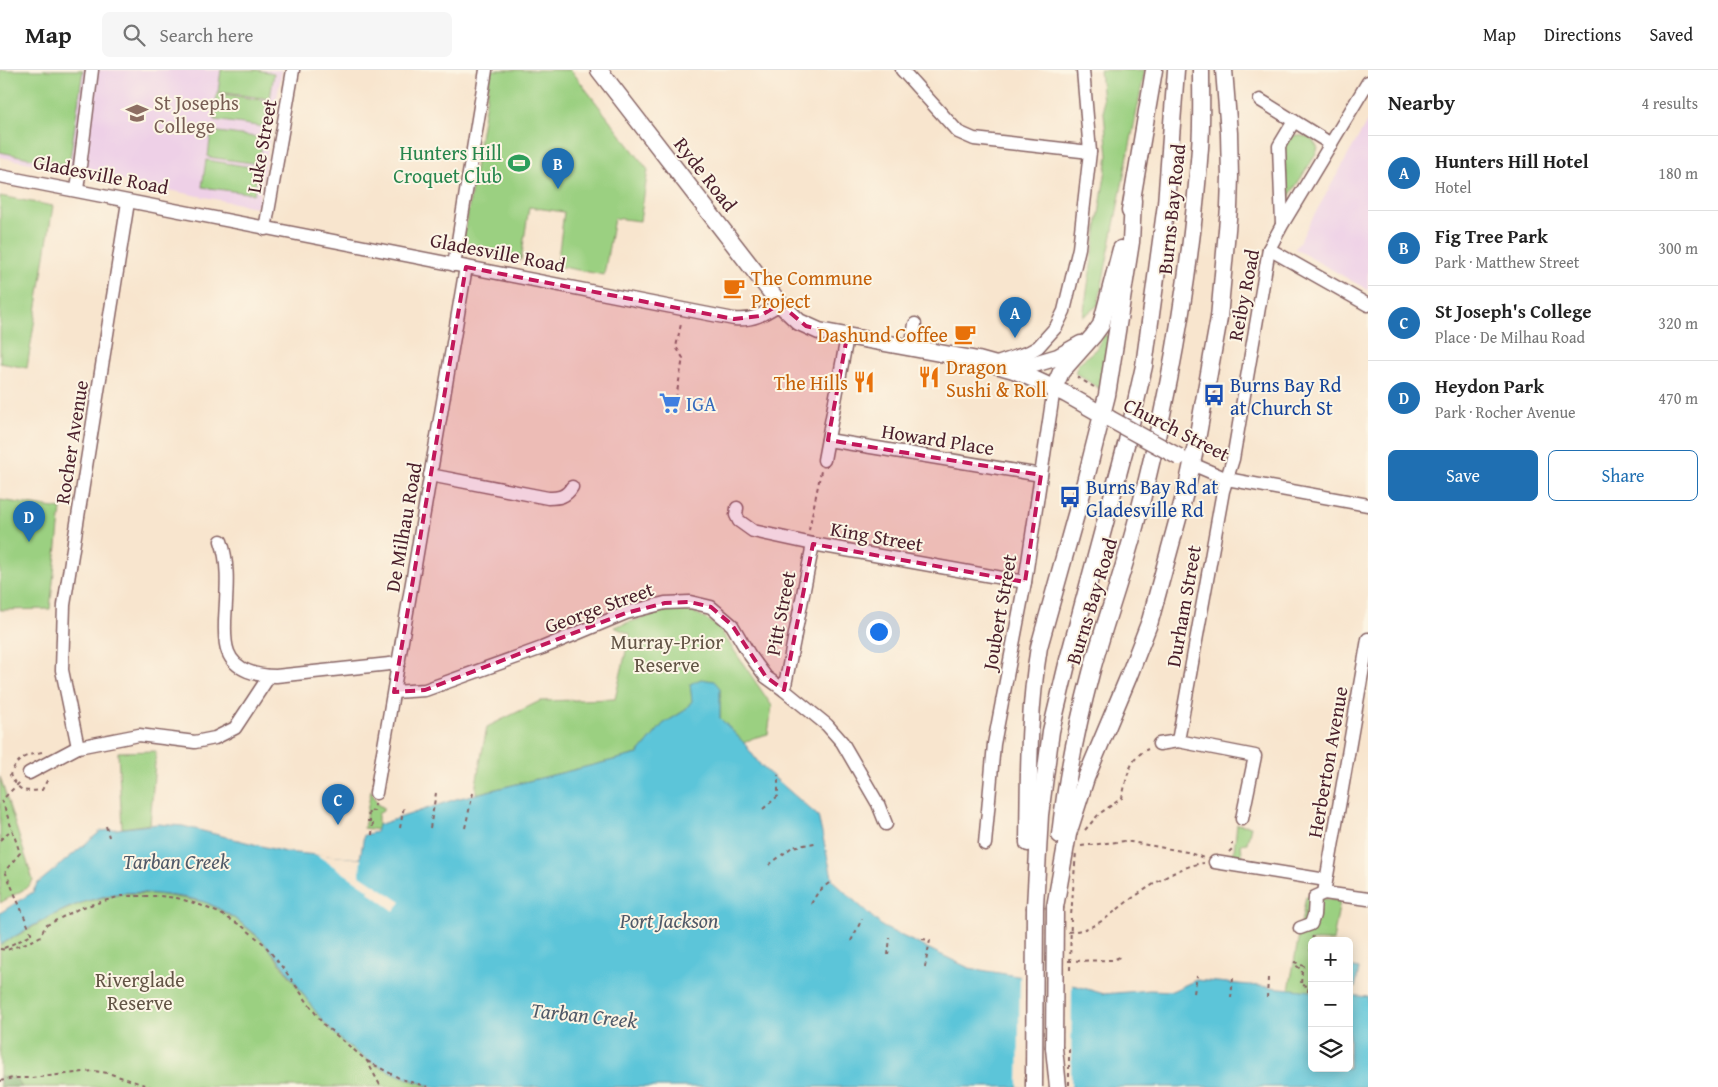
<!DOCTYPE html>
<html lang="en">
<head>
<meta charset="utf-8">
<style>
	body { margin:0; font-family:"Gentium Book Plus",serif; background:#f6f6f6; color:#222 }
	.controls { position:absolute; right:15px; bottom:15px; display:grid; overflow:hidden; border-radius:8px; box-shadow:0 2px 12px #0003 }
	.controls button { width:45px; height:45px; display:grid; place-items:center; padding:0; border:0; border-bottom:1px solid #e0e0e0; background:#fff; color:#222; font:25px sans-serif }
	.you { position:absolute; left:878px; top:561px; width:18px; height:18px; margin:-12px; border:4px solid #fff; border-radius:50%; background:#1a73e8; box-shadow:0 0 0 8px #1a73e833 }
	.badge { display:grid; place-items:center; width:32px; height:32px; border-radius:50%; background:#1f6fb2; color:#fff; font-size:16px; font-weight:700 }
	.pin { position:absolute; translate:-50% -41px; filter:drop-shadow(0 1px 2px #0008) }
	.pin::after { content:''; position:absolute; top:26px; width:18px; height:15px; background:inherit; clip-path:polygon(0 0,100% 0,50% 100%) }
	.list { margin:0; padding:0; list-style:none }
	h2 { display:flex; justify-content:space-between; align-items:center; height:65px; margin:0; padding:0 20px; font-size:21px }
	h2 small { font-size:16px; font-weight:400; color:#767676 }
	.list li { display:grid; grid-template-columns:32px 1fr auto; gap:15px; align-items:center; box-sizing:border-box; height:75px; padding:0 20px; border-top:1px solid #e0e0e0 }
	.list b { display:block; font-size:19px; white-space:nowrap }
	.list p { margin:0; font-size:16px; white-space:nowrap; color:#767676 }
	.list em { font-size:16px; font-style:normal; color:#767676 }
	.actions { display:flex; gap:10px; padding:15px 20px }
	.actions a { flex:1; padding:11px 0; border:1px solid #1f6fb2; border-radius:8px; text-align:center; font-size:18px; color:#1f6fb2 }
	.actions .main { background:#1f6fb2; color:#fff }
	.icon { flex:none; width:28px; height:28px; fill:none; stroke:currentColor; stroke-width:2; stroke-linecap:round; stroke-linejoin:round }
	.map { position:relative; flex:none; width:1368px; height:1017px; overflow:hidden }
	header { display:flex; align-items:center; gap:30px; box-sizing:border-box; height:70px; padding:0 25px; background:#fff; border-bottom:1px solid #e0e0e0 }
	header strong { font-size:24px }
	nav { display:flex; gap:28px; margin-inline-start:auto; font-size:18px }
	.search { width:350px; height:45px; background:#f6f6f6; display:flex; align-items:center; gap:12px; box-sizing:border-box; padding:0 18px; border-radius:8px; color:#767676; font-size:19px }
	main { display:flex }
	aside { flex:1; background:#fff }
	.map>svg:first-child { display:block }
	.built { fill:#eed0e7 }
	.green { fill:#9bd081; stroke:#727856 }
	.forest { fill:#7cb26f; stroke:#63684d }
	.water { fill:#5cc5d9; stroke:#537282 }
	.pier { fill:#f8e5ce }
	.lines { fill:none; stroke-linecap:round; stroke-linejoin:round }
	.minor-casing { stroke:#876464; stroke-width:15 }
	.major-casing { stroke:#876464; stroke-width:19 }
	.path { stroke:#876464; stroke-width:2; stroke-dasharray:4 4; stroke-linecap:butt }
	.minor { stroke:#fff; stroke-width:12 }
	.major { stroke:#fff; stroke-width:16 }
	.major-bridge-casing { stroke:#876464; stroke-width:19; stroke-linecap:butt }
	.path-bridge { stroke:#876464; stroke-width:2; stroke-dasharray:4 4; stroke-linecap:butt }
	.major-bridge { stroke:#fff; stroke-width:16 }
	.marked { fill:#c2185b; fill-opacity:0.2; stroke:#c2185b; stroke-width:4; stroke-dasharray:10 6; stroke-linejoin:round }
	.labels { text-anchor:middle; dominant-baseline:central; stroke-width:4; stroke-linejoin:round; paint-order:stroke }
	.education-label { font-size:20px; fill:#785e54; stroke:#fcf5e5; text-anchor:start }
	.street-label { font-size:20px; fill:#4a1f2b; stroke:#fcf5e5 }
	.leisure-label { font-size:20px; fill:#27864d; stroke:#fcf5e5; text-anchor:end }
	.food-label { font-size:20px; fill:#c56008; stroke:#fcf5e5; text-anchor:start }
	.transit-label { font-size:20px; fill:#164399; stroke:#fcf5e5; text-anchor:start }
	.shop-label { font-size:20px; fill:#366cbe; stroke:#fcf5e5; text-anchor:start }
	.park-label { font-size:20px; fill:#625445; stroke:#fcf5e5 }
	.water-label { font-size:21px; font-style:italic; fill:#505968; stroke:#fcf5e5 }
</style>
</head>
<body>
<header>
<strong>Map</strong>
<div class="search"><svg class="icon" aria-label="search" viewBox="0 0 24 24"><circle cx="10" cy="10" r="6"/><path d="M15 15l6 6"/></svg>Search here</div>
<nav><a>Map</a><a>Directions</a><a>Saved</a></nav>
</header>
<main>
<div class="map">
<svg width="1368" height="1017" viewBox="0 0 1368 1017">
	<rect width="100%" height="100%" fill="#fcf5e5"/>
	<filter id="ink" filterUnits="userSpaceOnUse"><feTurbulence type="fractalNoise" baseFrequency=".02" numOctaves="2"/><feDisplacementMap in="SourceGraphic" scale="10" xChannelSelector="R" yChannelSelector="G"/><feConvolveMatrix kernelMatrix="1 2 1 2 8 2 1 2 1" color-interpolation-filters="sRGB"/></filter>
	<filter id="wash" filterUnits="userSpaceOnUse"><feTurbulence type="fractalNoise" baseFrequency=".0096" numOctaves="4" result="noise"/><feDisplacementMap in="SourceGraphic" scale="20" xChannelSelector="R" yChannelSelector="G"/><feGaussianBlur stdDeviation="1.12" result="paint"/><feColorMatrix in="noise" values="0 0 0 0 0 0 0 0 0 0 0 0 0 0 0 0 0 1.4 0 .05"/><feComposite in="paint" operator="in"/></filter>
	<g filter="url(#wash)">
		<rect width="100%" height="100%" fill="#f8e5ce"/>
		<g class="built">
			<polygon points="0,0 282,0 258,135 255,137 0,87"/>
			<polygon points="1368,50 1368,220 1295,179"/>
		</g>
		<g class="green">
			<polygon points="0,0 83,0 69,96 0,82"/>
			<polygon points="221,0 256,0 274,3 270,29 218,22"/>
			<polygon points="491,0 571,0 648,100 640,151 614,148 604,205 557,196 564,142 529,137 521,190 462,179"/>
			<polygon points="1100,0 1145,0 1098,235 1083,247 1108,86"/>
			<polygon points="217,23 269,31 265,57 214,50"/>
			<polygon points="211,61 263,68 259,94 208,87"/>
			<polygon points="1295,65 1310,67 1318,78 1316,84 1288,128 1286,129 1282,82 1287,70"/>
			<polygon points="206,90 258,98 254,124 202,117"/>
			<polygon points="0,126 53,136 27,298 0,293"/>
			<polygon points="1104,265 1112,267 1100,319 1075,303 1078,294 1096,279"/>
			<polygon points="0,430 61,439 50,539 0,540"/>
			<polygon points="679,540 690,541 700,545 718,557 772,636 768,664 753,668 744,673 720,648 720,618 692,631 684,641 663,654 638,684 476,724 476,714 487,657 540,631 615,629 630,564 614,557 665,541"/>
			<polygon points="156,681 150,754 122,758 118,682"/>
			<polygon points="0,707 33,810 28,817 0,833"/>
			<polygon points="371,720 378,735 383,737 383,741 378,744 378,760 364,758"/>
			<polygon points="1237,754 1251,756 1247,773 1241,774 1243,793 1226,790 1234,780"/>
			<polygon points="122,823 157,824 205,832 237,850 265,873 317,943 342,970 375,995 413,1011 435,1017 0,1017 0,875 56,844 81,833"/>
			<polygon points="1306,826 1340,831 1333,871 1312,871 1312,923 1289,920"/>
		</g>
		<polygon class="forest" points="0,1006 16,1009 22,1017 0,1017"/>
		<g class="water">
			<path d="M701 609 714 611 720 618V648L744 673 761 696 818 746 833 811 883 857 969 898 1077 916 1104 924 1150 920 1172 921 1196 910 1312 921V998H1349V925L1368 927V1017H435C386 1004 346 983 316 942 299 919 285 895 266 875 254 860 222 838 204 832 185 826 141 821 121 823 108 825 93 829 81 833 53 843 26 860 0 875V843L33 822 37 814 101 761 158 754 183 756 285 782 360 789 364 765 376 762 378 755 456 729 638 684 663 654 684 641 692 631 690 614Z"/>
			<polygon points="1350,897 1359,899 1355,918 1349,917"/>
		</g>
		<g class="pier">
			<polygon points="315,784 361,789 360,805 401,832 394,841 368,822 369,820"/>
			<polygon points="1020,904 1072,913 1071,1017 1018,1017"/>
		</g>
	</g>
	<g filter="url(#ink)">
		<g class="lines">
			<g class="minor-casing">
				<g id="minor">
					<polyline points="902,0 958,62 974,69 1090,82"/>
					<polyline points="1260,30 1331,74"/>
					<path d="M0 106 734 249C753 251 764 244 780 234"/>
					<polyline points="77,120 92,0"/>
					<polyline points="1282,154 1279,76 1294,51"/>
					<polyline points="265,159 293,0"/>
					<polyline points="1269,179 1368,235"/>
					<polyline points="454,195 486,0"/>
					<polyline points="911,278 915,254"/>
					<polyline points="994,294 1029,282 1038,277 1056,257 1064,241 1079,178 1090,82 1083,0"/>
					<polyline points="828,370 1041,405"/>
					<polyline points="824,390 847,267"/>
					<polyline points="1192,394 1227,409 1368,435"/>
					<path d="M430 405 548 428C559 428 566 427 572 417"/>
					<polyline points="737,438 736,445 739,451 753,461 813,474 1025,512"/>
					<path d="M221 471C230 496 226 525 225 551 225 561 224 572 228 582 235 601 258 606 276 606L399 593"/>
					<polyline points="784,620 813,474"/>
					<polyline points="394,622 425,620 542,578 626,543 665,533 690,532 711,537 732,555 749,584 766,607 784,620 827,655 842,672 878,734 886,754"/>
					<polyline points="1178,671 1223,421 1233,389 1269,179 1282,155 1368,12"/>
					<polyline points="1159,674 1178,671 1255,686 1242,749"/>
					<polyline points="78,677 62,600 64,535 128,132"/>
					<polyline points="29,703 78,677 139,665 195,672 215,668 235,658 266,611 267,606"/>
					<polyline points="376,723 466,197"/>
					<polyline points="985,774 994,674 1025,512 1054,318"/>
					<polyline points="1215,792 1326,810"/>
					<polyline points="1324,823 1368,569"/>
					<polyline points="1324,823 1368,829"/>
					<polyline points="1300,858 1311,854 1314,845 1315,827 1324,823"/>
				</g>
			</g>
			<g class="major-casing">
				<g id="major">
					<polyline points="599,0 780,234 799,252 819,261 978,290 1014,300 1066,324 1110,349"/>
					<polyline points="1130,141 1154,0"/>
					<polyline points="1014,300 1058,287 1081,274"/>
					<polyline points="1054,318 1061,302 1093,266 1101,255 1121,179"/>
					<path d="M1060 765C1066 711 1077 656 1091 603 1105 551 1124 501 1137 449 1169 328 1191 203 1200 78 1202 52 1201 26 1201 0"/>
					<path d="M1028 773C1029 707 1028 642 1039 577L1084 416 1107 325 1131 172 1133 130"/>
					<polyline points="1035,837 1040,745 1051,661 1068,590 1127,371 1144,296 1166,134 1176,0"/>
					<polyline points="1055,837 1068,764 1086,708 1128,608 1150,551 1188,412 1196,375 1219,248 1229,138 1230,107 1229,63 1224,0"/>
					<polyline points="1054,978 1058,1017"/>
				</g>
			</g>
			<g class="path">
				<polyline points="1077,307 1094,317"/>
				<polyline points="676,328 683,288 676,277 681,254"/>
				<polyline points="809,460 821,401"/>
				<path d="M42 682C23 686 18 688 10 705 20 722 23 722 42 720L49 707"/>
				<polyline points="763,739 778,726 778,705"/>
				<polyline points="106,756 109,767"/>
				<polyline points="400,758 404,736"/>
				<polyline points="430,758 436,723"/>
				<polyline points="465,758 473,723"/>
				<path d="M1085 760 1099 744 1122 728C1127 709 1128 688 1148 679"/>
				<polyline points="372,765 373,751 368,751 369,740 374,741 375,734"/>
				<polyline points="0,770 12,759"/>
				<polyline points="1081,776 1125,771 1187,782 1204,788"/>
				<polyline points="1229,782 1232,779 1232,773"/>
				<polyline points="769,795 792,777 815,773"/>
				<polyline points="811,834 818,822 829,813"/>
				<path d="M1068 862C1097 860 1109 845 1131 829 1150 816 1181 795 1204 793"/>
				<polyline points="922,869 930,870 925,897"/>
				<polyline points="851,871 862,849"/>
				<polyline points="4,878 32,865 5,801 20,783 2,730 20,712"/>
				<polyline points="0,879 7,880 34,870 41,866 45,856 80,838 121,826 160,826 177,828 200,835 219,843 242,856 264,874 286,902 323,954 367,991 381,1017"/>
				<polyline points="1312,883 1309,878 1313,866"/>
				<polyline points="888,885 890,868"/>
				<polyline points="1068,891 1113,890 1122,886"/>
				<polyline points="1312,900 1295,892 1294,894 1302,900 1301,915 1309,916 1308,922 1312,923"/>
				<polyline points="1194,923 1197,906"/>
				<polyline points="1231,928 1233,908"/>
				<polyline points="1267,928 1268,908"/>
				<polyline points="367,991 401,1009 428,1017"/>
				<polyline points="0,1011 13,1008 31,1008 93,1001 108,1003 151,1017"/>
			</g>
			<use href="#minor" class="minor"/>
			<use href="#major" class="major"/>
			<g class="major-bridge-casing">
				<g id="major-bridge">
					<polyline points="1110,349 1179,387"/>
					<polyline points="1054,978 1055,837"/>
					<polyline points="1034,1017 1035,837"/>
				</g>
			</g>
			<g class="path-bridge">
				<polyline points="1070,900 1071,846 1076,782"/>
				<polyline points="1069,979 1069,1017"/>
			</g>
			<use href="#major-bridge" class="major-bridge"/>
		</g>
	</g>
	<path class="marked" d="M466 197 734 249 760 246 780 234 806 256 847 267 828 370 1041 405 1025 512 813 474 784 620 766 607 732 555 711 537 690 532 665 533 626 543 425 620 394 622Z"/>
	<defs>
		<g id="school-bare" transform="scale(1.725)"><path d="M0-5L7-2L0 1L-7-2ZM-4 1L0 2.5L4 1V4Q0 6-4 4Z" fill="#8d6e63" stroke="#fcf5e5" stroke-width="2.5" paint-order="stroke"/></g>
		<g id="stadium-bare" transform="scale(1.725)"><path d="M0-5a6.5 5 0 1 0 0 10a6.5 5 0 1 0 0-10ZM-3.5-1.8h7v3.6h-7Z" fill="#2e9e5b" stroke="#fcf5e5" stroke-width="2.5" paint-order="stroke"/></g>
		<g id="cafe-bare" transform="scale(1.725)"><path d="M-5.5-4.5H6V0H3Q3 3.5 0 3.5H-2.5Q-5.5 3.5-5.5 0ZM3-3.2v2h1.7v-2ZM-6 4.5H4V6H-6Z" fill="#e8710a" stroke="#fcf5e5" stroke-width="2.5" paint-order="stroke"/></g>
		<g id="restaurant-bare" transform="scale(1.725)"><path d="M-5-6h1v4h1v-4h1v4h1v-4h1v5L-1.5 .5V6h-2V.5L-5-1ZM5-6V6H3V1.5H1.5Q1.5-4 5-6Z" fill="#e8710a" stroke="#fcf5e5" stroke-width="2.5" paint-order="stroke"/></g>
		<g id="bus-bare" transform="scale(1.725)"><path d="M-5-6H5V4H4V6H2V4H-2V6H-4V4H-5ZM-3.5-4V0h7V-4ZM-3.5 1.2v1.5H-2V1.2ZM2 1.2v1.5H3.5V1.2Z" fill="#1a4fb4" stroke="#fcf5e5" stroke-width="2.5" paint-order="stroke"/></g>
		<g id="supermarket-bare" transform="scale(1.725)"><path d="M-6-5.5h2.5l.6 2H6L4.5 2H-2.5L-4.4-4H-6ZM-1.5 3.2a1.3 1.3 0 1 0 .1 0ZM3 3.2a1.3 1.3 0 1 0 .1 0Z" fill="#3f7fe0" stroke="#fcf5e5" stroke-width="2.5" paint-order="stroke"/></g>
	</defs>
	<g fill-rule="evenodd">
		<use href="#school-bare" x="137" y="43"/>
		<use href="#stadium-bare" x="519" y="93"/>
		<use href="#cafe-bare" x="734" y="218"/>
		<use href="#cafe-bare" x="965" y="264"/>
		<use href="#restaurant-bare" x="929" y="307"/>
		<use href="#restaurant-bare" x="864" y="312"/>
		<use href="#bus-bare" x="1214" y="325"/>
		<use href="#supermarket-bare" x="670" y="333"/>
		<use href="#bus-bare" x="1070" y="427"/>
	</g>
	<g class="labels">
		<g class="education-label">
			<text x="154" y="32">St Josephs<tspan x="154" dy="23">College</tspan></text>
		</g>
		<g class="street-label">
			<text transform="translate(261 76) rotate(-80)">Luke Street</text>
			<text transform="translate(101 104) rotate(11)">Gladesville Road</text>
			<text transform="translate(706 104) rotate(52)">Ryde Road</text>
			<text transform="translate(1171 139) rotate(-84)">Burns Bay Road</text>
			<text transform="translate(498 182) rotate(11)">Gladesville Road</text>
			<text transform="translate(1243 225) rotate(-79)">Reiby Road</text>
			<text transform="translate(1177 359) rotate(27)">Church Street</text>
			<text transform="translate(938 369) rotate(9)">Howard Place</text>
			<text transform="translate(71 372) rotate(-81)">Rocher Avenue</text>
			<text transform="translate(403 457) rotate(-80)">De Milhau Road</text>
			<text transform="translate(877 466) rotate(10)">King Street</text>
			<text transform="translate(1091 531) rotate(-73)">Burns Bay Road</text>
			<text transform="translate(1183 536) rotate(-80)">Durham Street</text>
			<text transform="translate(599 537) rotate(-20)">George Street</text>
			<text transform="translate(999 542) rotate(-80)">Joubert Street</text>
			<text transform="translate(780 543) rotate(-79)">Pitt Street</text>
			<text transform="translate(1327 692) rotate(-80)">Herberton Avenue</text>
		</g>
		<g class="leisure-label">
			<text x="502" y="82">Hunters Hill<tspan x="502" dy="23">Croquet Club</tspan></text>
		</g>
		<g class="food-label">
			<text x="751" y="207">The Commune<tspan x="751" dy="23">Project</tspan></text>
			<text x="948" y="264" text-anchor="end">Dashund Coffee</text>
			<text x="946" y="296">Dragon<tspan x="946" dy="23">Sushi &amp; Roll</tspan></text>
			<text x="848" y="312" text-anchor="end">The Hills</text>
		</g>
		<g class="transit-label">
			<text x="1230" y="314">Burns Bay Rd<tspan x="1230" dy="23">at Church St</tspan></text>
			<text x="1086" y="416">Burns Bay Rd at<tspan x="1086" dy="23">Gladesville Rd</tspan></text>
		</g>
		<g class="shop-label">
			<text x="686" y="333">IGA</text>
		</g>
		<g class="park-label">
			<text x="667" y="571">Murray-Prior<tspan x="667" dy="23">Reserve</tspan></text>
			<text x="140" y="909">Riverglade<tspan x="140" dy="23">Reserve</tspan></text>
		</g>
		<g class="water-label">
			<text x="176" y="791">Tarban Creek</text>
			<text x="669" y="850">Port Jackson</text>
			<text transform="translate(584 945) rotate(6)">Tarban Creek</text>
		</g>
	</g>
</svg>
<div class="controls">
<button>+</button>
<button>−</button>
<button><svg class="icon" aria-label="layers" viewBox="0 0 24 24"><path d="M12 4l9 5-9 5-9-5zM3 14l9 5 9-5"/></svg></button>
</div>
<div class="you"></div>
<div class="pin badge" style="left:1015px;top:268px">A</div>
<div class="pin badge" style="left:558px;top:119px">B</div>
<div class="pin badge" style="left:338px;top:755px">C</div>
<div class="pin badge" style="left:29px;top:472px">D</div>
</div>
<aside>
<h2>Nearby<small>4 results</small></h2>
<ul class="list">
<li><span class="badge">A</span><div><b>Hunters Hill Hotel</b><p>Hotel</p></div><em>180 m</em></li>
<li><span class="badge">B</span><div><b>Fig Tree Park</b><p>Park · Matthew Street</p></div><em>300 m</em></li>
<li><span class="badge">C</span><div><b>St Joseph's College</b><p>Place · De Milhau Road</p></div><em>320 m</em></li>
<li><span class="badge">D</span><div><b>Heydon Park</b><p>Park · Rocher Avenue</p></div><em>470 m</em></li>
</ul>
<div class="actions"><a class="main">Save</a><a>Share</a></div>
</aside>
</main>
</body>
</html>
